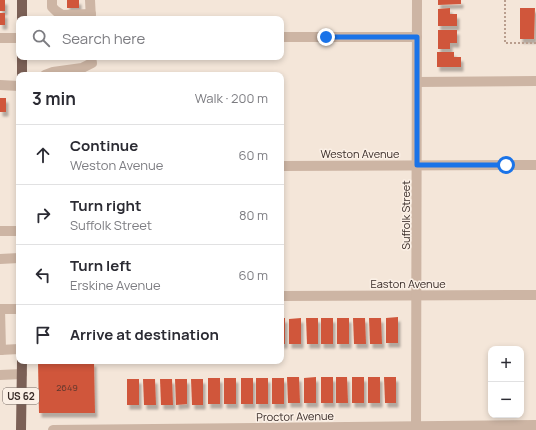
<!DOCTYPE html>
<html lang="en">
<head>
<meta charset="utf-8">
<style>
	body { margin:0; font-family:Manrope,sans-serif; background:#f2f2f3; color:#2b2b33 }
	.controls { position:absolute; right:12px; bottom:12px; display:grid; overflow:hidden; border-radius:8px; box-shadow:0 2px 6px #0003 }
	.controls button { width:36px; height:36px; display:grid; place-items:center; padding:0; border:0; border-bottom:1px solid #e1e1e2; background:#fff; color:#2b2b33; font:20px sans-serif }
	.stop { position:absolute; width:12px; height:12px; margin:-9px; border:3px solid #1a73e8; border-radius:50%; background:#fff }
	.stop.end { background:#1a73e8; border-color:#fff; box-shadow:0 1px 4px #0008 }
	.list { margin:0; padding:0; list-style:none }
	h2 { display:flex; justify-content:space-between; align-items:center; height:52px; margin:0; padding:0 16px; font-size:17px }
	h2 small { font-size:13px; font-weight:400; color:#7c7c81 }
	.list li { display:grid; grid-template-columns:26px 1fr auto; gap:12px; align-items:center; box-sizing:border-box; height:60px; padding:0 16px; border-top:1px solid #e1e1e2 }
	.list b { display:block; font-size:15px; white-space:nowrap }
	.list p { margin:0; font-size:13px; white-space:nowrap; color:#7c7c81 }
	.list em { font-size:13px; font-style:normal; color:#7c7c81 }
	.icon { flex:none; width:22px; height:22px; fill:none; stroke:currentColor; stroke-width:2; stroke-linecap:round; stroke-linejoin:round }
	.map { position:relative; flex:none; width:536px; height:430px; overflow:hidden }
	.search { position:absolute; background:#fff; box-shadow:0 2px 6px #0003; left:16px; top:16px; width:268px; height:44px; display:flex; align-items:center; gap:10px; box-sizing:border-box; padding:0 14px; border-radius:8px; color:#7c7c81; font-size:15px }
	.panel { position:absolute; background:#fff; box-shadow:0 2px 6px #0003; left:16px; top:72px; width:268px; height:292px; border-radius:8px }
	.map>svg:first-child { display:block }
	.building { fill:#d0573b; filter:url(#shadow) }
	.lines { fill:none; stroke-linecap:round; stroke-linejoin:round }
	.path { stroke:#b99e8e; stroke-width:2; stroke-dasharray:2 2; stroke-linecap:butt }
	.minor { stroke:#cdb5a4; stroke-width:10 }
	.major { stroke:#7b6056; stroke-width:10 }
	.route { stroke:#1a73e8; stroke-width:5 }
	.labels { text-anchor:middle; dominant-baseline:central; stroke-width:3; stroke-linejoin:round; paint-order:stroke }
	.number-label { font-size:9px; fill:#5e362c }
	.shield { fill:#fbf0e6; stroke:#726660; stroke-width:1 }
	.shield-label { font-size:10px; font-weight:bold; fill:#382b27 }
	.street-label { font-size:11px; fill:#382b27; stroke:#fbf0e6 }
</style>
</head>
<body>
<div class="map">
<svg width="536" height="430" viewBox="0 0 536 430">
	<defs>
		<filter id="shadow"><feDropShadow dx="2.5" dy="4.5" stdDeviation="1" flood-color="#0004"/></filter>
	</defs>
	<rect width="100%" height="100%" fill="#f4e6d9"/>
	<g class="building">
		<rect x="0" y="0" width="5" height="11"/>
		<rect x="67" y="0" width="12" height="8"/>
		<polygon points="438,0 461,0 461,4 438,5"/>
		<polygon points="450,8 450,14 457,14 457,26 438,26 438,9"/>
		<polygon points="520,8 535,8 534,39 520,39"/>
		<rect x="0" y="13" width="5" height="12"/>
		<polygon points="438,30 457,30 457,43 450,43 450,49 438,49"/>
		<polygon points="437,52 454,52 454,57 461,57 461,67 437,67"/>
		<rect x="0" y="98" width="6" height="14"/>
		<polygon points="398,317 398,343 386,343 386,318"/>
		<rect x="281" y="318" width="4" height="26"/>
		<polygon points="301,318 301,344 289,344 289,319"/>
		<polygon points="306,318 318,318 318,344 307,344"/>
		<rect x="321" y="318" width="12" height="26"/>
		<rect x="337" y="318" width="12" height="26"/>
		<polygon points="353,318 365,318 366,344 354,344"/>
		<polygon points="369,318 381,318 382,344 370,344"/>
		<polygon points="38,362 94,362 95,413 39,413"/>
		<polygon points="287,377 299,377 300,403 288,403"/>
		<polygon points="316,377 316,403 304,403 304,378"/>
		<rect x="321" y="377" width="12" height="26"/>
		<polygon points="336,377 347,377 348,403 336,403"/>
		<rect x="352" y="377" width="12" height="26"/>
		<rect x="368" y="377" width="12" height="26"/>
		<polygon points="384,377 396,377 396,403 385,403"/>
		<rect x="208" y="378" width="12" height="26"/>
		<rect x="224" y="378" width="12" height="26"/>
		<rect x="241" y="378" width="12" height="26"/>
		<rect x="256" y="378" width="12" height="26"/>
		<rect x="272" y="378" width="12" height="26"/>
		<rect x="127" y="379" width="12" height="26"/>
		<polygon points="143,379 155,379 156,405 144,405"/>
		<polygon points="160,379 172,379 173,405 161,405"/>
		<polygon points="175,379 187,379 187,404 176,405"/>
		<polygon points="191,379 203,379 203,405 192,405"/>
	</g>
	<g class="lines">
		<polyline class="path" points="505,0 505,43 536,43"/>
		<g class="minor">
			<polyline points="52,0 52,7 56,11 62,15 91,14"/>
			<polyline points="90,0 91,19"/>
			<polyline points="281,37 417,37"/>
			<polyline points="0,38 19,38"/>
			<polyline points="45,75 53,72 82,68 92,63 91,57"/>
			<polyline points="417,82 536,81"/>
			<polyline points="0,85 19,86"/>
			<polyline points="281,166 536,165"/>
			<polyline points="0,231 19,231"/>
			<polyline points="0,259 19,258"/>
			<polyline points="281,296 536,295"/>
			<polyline points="0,309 1,350"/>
			<polyline points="0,309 19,309"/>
			<polyline points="0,350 19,349"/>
			<polyline points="0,375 22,374"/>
			<polyline points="53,430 536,425"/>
			<polyline points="416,430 417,0"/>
		</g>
		<g class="major">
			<polyline points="22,19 22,0"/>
			<polyline points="22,75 22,57"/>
			<polyline points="21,430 22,361"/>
		</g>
	</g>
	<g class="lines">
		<polyline class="route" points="326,37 417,37 417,165 506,165"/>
	</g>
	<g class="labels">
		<g class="number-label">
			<text x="67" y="387">2649</text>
		</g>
		<rect class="shield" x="3" y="388" width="36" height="16" rx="3"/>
		<g class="shield-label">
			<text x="21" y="396">US 62</text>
		</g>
		<g class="street-label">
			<text x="360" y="153">Weston Avenue</text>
			<text transform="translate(405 215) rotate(-90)">Suffolk Street</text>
			<text x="408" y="283">Easton Avenue</text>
			<text transform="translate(295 416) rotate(-1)">Proctor Avenue</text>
		</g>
	</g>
</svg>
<div class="controls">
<button>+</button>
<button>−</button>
</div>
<div class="stop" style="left:506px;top:165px"></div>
<div class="stop end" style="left:326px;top:37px"></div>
<div class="search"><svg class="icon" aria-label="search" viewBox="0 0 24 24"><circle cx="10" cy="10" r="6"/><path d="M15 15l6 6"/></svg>Search here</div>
<section class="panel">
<h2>3 min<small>Walk · 200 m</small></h2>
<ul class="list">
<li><svg class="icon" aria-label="ahead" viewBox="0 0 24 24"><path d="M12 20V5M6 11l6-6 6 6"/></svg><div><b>Continue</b><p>Weston Avenue</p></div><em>60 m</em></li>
<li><svg class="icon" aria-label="right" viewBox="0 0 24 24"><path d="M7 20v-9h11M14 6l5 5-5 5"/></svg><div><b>Turn right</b><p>Suffolk Street</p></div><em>80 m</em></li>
<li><svg class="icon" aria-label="left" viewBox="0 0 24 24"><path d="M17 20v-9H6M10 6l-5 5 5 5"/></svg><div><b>Turn left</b><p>Erskine Avenue</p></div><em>60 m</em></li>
<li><svg class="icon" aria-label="arrive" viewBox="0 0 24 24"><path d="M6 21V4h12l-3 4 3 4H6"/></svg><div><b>Arrive at destination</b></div></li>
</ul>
</section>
</div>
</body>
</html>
